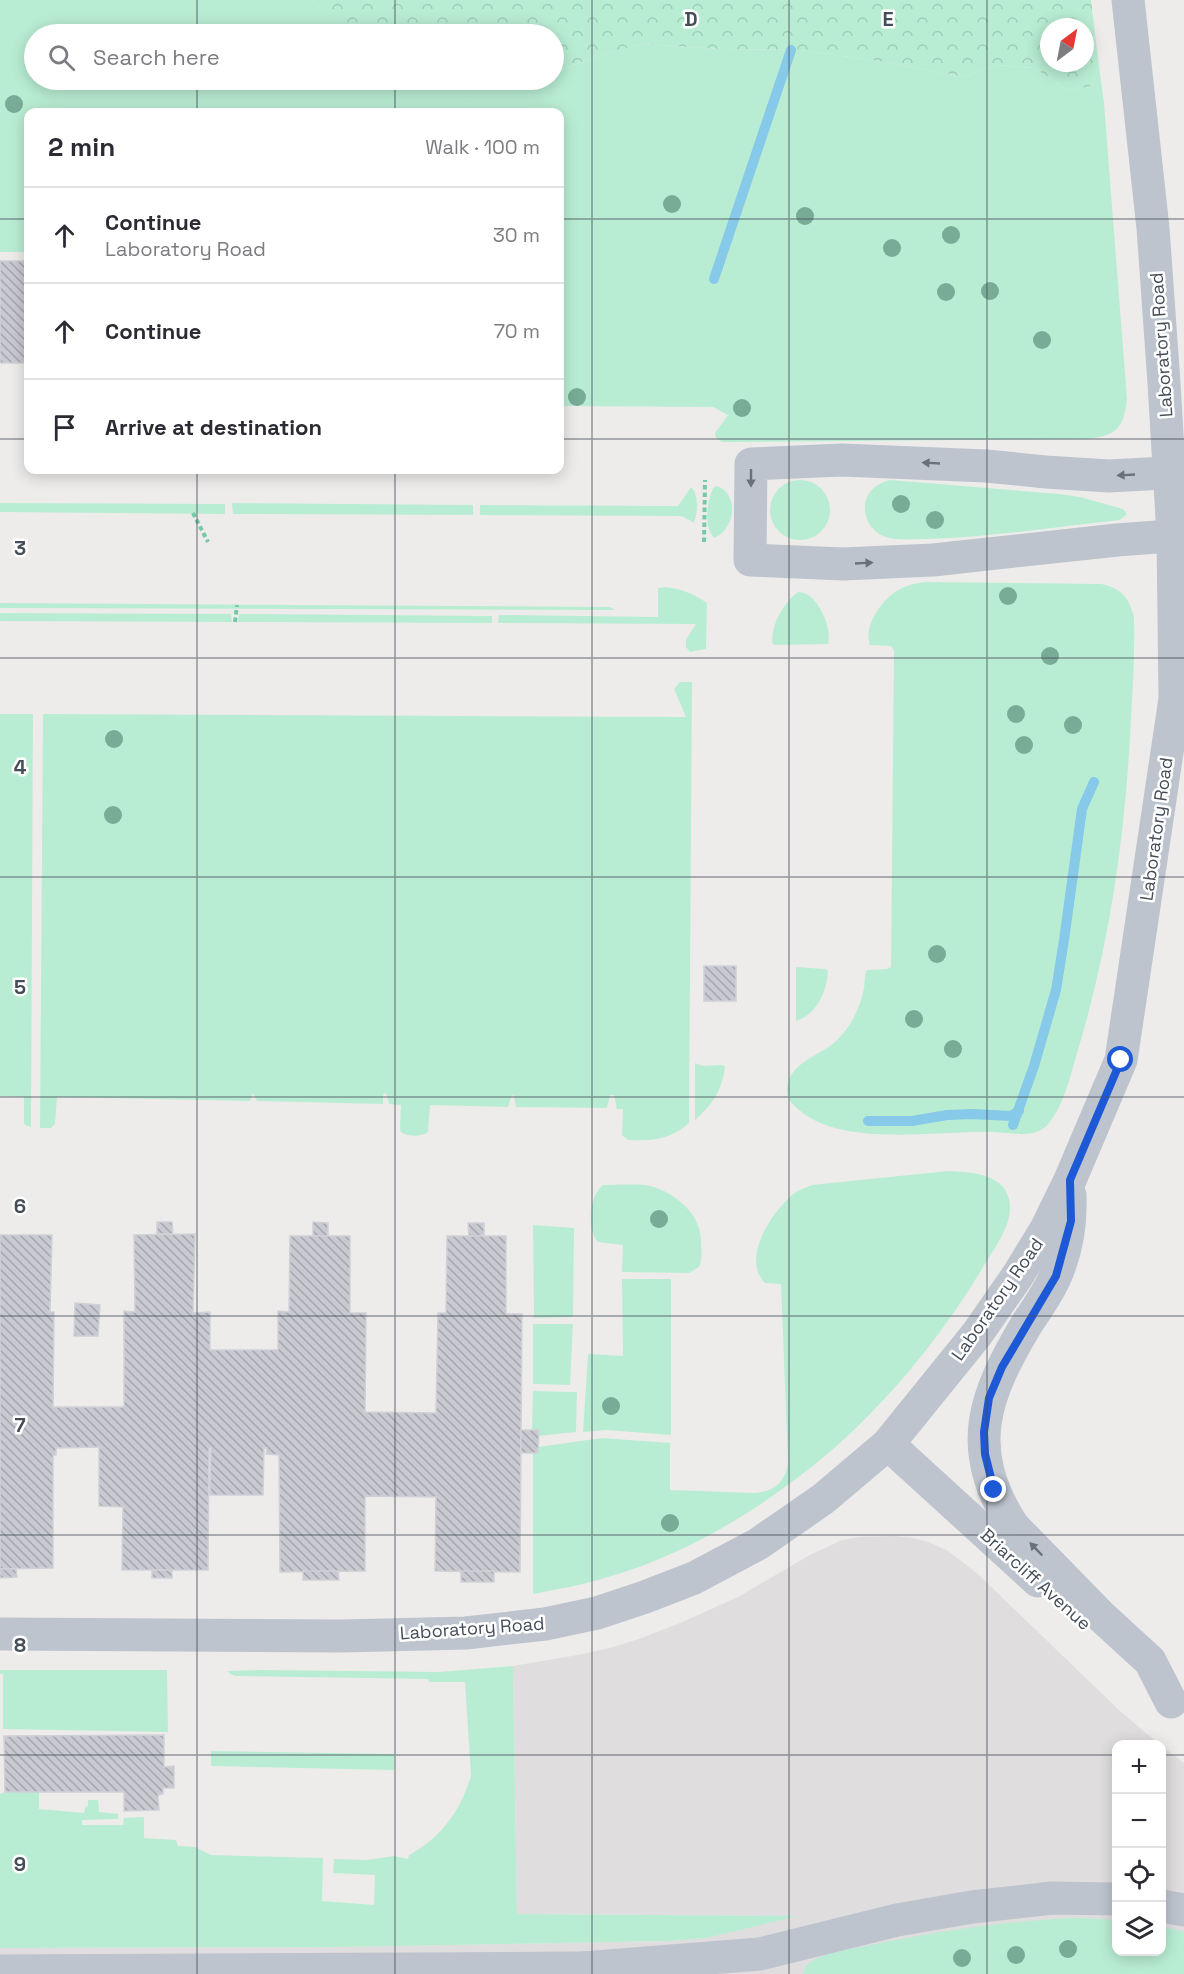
<!DOCTYPE html>
<html lang="en">
<head>
<meta charset="utf-8">
<style>
	body { margin:0; font-family:"Space Grotesk",sans-serif; background:#f2f2f3; color:#2b2b33 }
	.controls { position:absolute; right:18px; bottom:18px; display:grid; overflow:hidden; border-radius:12px; box-shadow:0 3px 15px #0003 }
	.controls button { width:54px; height:54px; display:grid; place-items:center; padding:0; border:0; border-bottom:2px solid #e1e1e2; background:#fff; color:#2b2b33; font:30px sans-serif }
	.compass { position:absolute; left:1040px; top:18px; width:54px; height:54px; border-radius:50%; background:#fff; box-shadow:0 3px 15px #0003; rotate:32deg }
	.stop { position:absolute; width:18px; height:18px; margin:-14px; border:4px solid #1d59d7; border-radius:50%; background:#fff }
	.stop.end { background:#1d59d7; border-color:#fff; box-shadow:0 2px 6px #0008 }
	.list { margin:0; padding:0; list-style:none }
	h2 { display:flex; justify-content:space-between; align-items:center; height:78px; margin:0; padding:0 24px; font-size:26px }
	h2 small { font-size:20px; font-weight:400; color:#7c7c81 }
	.list li { display:grid; grid-template-columns:39px 1fr auto; gap:18px; align-items:center; box-sizing:border-box; height:96px; padding:0 24px; border-top:2px solid #e1e1e2 }
	.list b { display:block; font-size:22px; white-space:nowrap }
	.list p { margin:0; font-size:20px; white-space:nowrap; color:#7c7c81 }
	.list em { font-size:20px; font-style:normal; color:#7c7c81 }
	.icon { flex:none; width:33px; height:33px; fill:none; stroke:currentColor; stroke-width:2; stroke-linecap:round; stroke-linejoin:round }
	.map { position:relative; flex:none; width:1184px; height:1974px; overflow:hidden }
	.search { position:absolute; background:#fff; box-shadow:0 3px 15px #0003; left:24px; top:24px; width:540px; height:66px; display:flex; align-items:center; gap:15px; box-sizing:border-box; padding:0 21px; border-radius:33px; color:#7c7c81; font-size:22px }
	.panel { position:absolute; background:#fff; box-shadow:0 3px 15px #0003; left:24px; top:108px; width:540px; height:366px; border-radius:12px }
	.map>svg:first-child { display:block }
	.education { fill:#dfdddd }
	.grass { fill:#b9edd3 }
	.forest { fill:url(#forest-crowns); fill-rule:evenodd }
	.lines { fill:none; stroke-linecap:round; stroke-linejoin:round }
	.stream { stroke:#87c9e9; stroke-width:10 }
	.building { fill:url(#building-back-hatch); stroke:#d0d1d7; stroke-width:1.5 }
	.path { stroke:#73c9a8; stroke-width:4; stroke-dasharray:4.5 3; stroke-linecap:butt }
	.minor { stroke:#bdc4ce; stroke-width:33 }
	.tree { fill:#78ac97 }
	.oneway { fill:#69717b }
	.route { stroke:#1d59d7; stroke-width:8 }
	.grid { fill:none; stroke:#454d58; stroke-width:1.5; stroke-opacity:0.55 }
	.labels { text-anchor:middle; dominant-baseline:central; stroke-width:5; stroke-linejoin:round; paint-order:stroke }
	.street-label { font-size:18px; fill:#454d58; stroke:#fff }
	.grid-label { font-size:20px; text-anchor:middle; font-weight:bold; fill:#454d58; stroke:#fff; stroke-width:5; stroke-linejoin:round; paint-order:stroke }
</style>
</head>
<body>
<div class="map">
<svg width="1184" height="1974" viewBox="0 0 1184 1974">
	<defs>
		<pattern id="forest-crowns" width="20" height="18" patternUnits="userSpaceOnUse" patternTransform="scale(1.5)"><rect width="20" height="18" fill="#b9edd3"/><path d="M2 6a3 3 0 1 1 6 0M12 15a3 3 0 1 1 6 0" fill="none" stroke="#a0cdb7"/></pattern>
		<pattern id="building-back-hatch" width="6" height="6" patternUnits="userSpaceOnUse" patternTransform="scale(1.5)"><rect width="6" height="6" fill="#c9cad1"/><path d="M-1 5l2 2M0 0l6 6M5-1l2 2" fill="none" stroke="#a5a6ac"/></pattern>
	</defs>
	<rect width="100%" height="100%" fill="#eeeceb"/>
	<polygon class="education" points="895,1536 913,1538 929,1542 948,1551 965,1564 980,1576 1120,1711 1159,1744 1116,1744 1116,1952 1162,1952 1162,1746 1184,1763 1184,1974 0,1974 0,1948 340,1947 669,1941 706,1938 795,1916 517,1914 513,1666 572,1656 606,1649 639,1639 680,1623 738,1597 808,1556 842,1540 859,1537"/>
	<g class="grass">
		<path d="M0 0H311L343 34H34V80H379L383 85 466 99 533 80H554V72L596 57 642 44 720 49 801 50 892 63 963 77 996 65 1035 68 1068 91 1091 86 1099 66 1104 103 1127 399C1124 430 1114 437 1083 439L722 442 716 438 715 433 728 415 713 407 560 406V112H28V252H0Z"/>
		<circle cx="800" cy="510" r="30"/>
		<path d="M890 480 1059 494 1080 497 1123 509 1127 514 1120 520C1056 527 992 537 927 539 914 539 898 541 886 537 871 533 861 514 866 500 870 488 879 483 890 480Z"/>
		<path d="M717 486C740 494 735 530 714 538 703 525 707 503 713 488Z"/>
		<path d="M691 487C699 495 698 512 694 523L682 516 480 515V505L678 506Z"/>
		<polygon points="0,503 225,504 225,514 0,512"/>
		<polygon points="232,503 473,505 473,515 233,514"/>
		<path d="M925 582 1101 584C1121 588 1129 597 1134 617 1135 651 1133 685 1131 718 1126 828 1111 938 1080 1043 1072 1068 1067 1098 1052 1119 1048 1126 1041 1131 1033 1133 1016 1136 998 1131 981 1132 930 1132 840 1146 799 1110 793 1105 787 1099 787 1091 787 1063 818 1057 835 1042 850 1028 860 1009 864 988 865 982 864 975 867 970L887 969 891 967 894 651 892 647 890 646 870 645C863 625 882 600 898 590 907 585 916 583 925 582Z"/>
		<path d="M666 587C682 589 694 594 707 603L706 649 690 652 686 647V640L696 624 498 623 499 615 658 617V588Z"/>
		<path d="M798 592C817 591 833 629 828 644L775 645 772 643C772 623 782 605 798 592Z"/>
		<polygon points="0,603 610,607 615,610 0,608"/>
		<polygon points="0,613 231,614 232,622 0,621"/>
		<polygon points="239,614 492,616 492,623 238,622"/>
		<path d="M680 682H692L689 1123C670 1140 652 1141 628 1140L622 1135 623 1109H617L614 1095H610L607 1108 516 1107 514 1096 512 1095 508 1107 430 1105 428 1132C422 1137 407 1137 401 1132L400 1129 401 1105 389 1104 387 1095 385 1093 383 1095V1104L257 1101 253 1093 250 1101 57 1097 55 1124 51 1128H40L43 714 686 717 674 689Z"/>
		<polygon points="0,714 33,714 31,1127 25,1125 24,1123 24,1097 0,1096"/>
		<path d="M796 967 825 969 828 971C827 991 817 1014 796 1021Z"/>
		<path d="M695 1063 703 1066 722 1065 725 1067C722 1091 712 1105 695 1120Z"/>
		<path d="M948 1171C970 1172 1003 1173 1009 1199 1015 1223 993 1250 982 1269 946 1328 905 1381 855 1429 824 1459 788 1486 752 1510 708 1538 658 1563 608 1577 584 1585 558 1589 533 1594V1453H538V1447L602 1438 670 1443V1490L755 1493C775 1491 786 1482 788 1461L781 1284 765 1283C741 1258 771 1214 791 1196 797 1190 805 1188 812 1185Z"/>
		<path d="M603 1185C616 1185 631 1184 645 1185 671 1189 700 1212 701 1239 701 1248 703 1258 699 1267L689 1273 622 1272 623 1245 598 1242C587 1231 589 1195 603 1185Z"/>
		<polygon points="533,1225 574,1228 573,1317 534,1318"/>
		<polygon points="622,1279 671,1279 671,1435 606,1430 583,1432 588,1354 623,1356"/>
		<polygon points="533,1324 573,1324 570,1385 533,1384"/>
		<polygon points="533,1391 577,1392 576,1432 538,1436 532,1430"/>
		<path d="M513 1666 517 1914 798 1916 706 1938 669 1941 340 1947 0 1948V1794L5 1792H39V1809L84 1813 85 1808 88 1806V1800H98L99 1812 118 1814V1819L82 1820V1825H123L124 1818 144 1817V1838L176 1840 178 1846 195 1847 211 1855 323 1858 322 1901 374 1905 375 1875 333 1873 334 1859 367 1860 394 1856 408 1859 409 1855C441 1838 462 1809 471 1775L465 1682H429L428 1679 236 1676 230 1674 228 1671 260 1670 439 1672Z"/>
		<polygon points="0,1670 167,1670 168,1732 3,1729 3,1674 0,1674"/>
		<polygon points="211,1751 394,1754 394,1770 211,1766"/>
		<path d="M1081 1918 1116 1920V1952H1162V1926L1184 1932V1974H803L806 1966C822 1952 847 1950 866 1946 937 1931 1009 1920 1081 1918Z"/>
	</g>
	<g class="forest">
		<path d="M311 0H1091L1099 66 1091 86 1068 91 1035 68 996 65 963 77 892 63 801 50 720 49 642 44 596 57 554 72V34H343ZM1049 27H1085V63H1049Z"/>
		<path d="M379 80H533C516 86 482 98 464 99 445 99 391 95 379 80Z"/>
	</g>
	<g class="lines">
		<g class="stream">
			<polyline points="714,279 791,50"/>
			<polyline points="868,1121 912,1121 947,1115 972,1114 1011,1116 1019,1111"/>
			<polyline points="1013,1125 1034,1066 1056,990 1064,940 1082,809 1094,782"/>
		</g>
	</g>
	<g class="building">
		<rect x="0" y="261" width="28" height="102"/>
		<rect x="704" y="966" width="32" height="35"/>
		<polygon points="157,1222 172,1222 173,1234 157,1234"/>
		<polygon points="313,1222 328,1223 328,1236 313,1236"/>
		<polygon points="468,1223 484,1223 484,1236 469,1236"/>
		<polygon points="195,1234 193,1313 210,1312 210,1350 278,1350 278,1311 289,1312 290,1236 350,1236 350,1313 366,1313 365,1412 436,1413 438,1313 446,1313 447,1236 506,1236 506,1314 522,1314 520,1572 435,1571 436,1497 365,1496 365,1571 280,1572 279,1455 266,1454 267,1448 264,1448 263,1495 210,1495 211,1448 209,1448 208,1570 122,1570 123,1507 99,1506 99,1447 56,1448 56,1455 53,1455 53,1568 0,1569 0,1235 52,1235 50,1312 54,1312 53,1407 124,1407 124,1311 135,1312 134,1235"/>
		<polygon points="75,1303 100,1305 98,1336 74,1336"/>
		<polygon points="521,1430 539,1430 538,1453 521,1453"/>
		<polygon points="0,1569 16,1569 17,1577 0,1578"/>
		<rect x="152" y="1570" width="20" height="8"/>
		<polygon points="303,1571 338,1571 339,1580 303,1580"/>
		<rect x="461" y="1571" width="33" height="11"/>
		<polygon points="164,1735 164,1767 174,1766 174,1788 163,1788 163,1794 158,1795 159,1810 124,1811 124,1792 5,1792 4,1736"/>
	</g>
	<g class="lines">
		<g class="path">
			<polyline points="193,513 208,542"/>
			<polyline points="704,542 705,480"/>
			<polyline points="235,622 237,605"/>
		</g>
		<g class="minor">
			<polyline points="1184,472 1109,476 1046,472 986,466 842,460 751,464 750,560 843,564 933,560 1117,540 1184,535"/>
			<path d="M1070 1195C1071 1222 1067 1250 1056 1275 1049 1292 1038 1307 1028 1322 984 1395 963 1448 1013 1526L1102 1617 1150 1661 1171 1702"/>
			<polyline points="888,1444 1038,1581"/>
			<polyline points="0,1634 343,1636 466,1633 545,1624 597,1613 645,1597 694,1578 758,1544 823,1499 888,1444 977,1334 1018,1275 1046,1229 1070,1180 1121,1060 1175,699 1173,535 1164,383 1153,228 1128,0"/>
			<polyline points="1162,1906 1184,1910"/>
			<polyline points="583,1968 760,1954 897,1920 972,1907 1052,1898 1116,1899"/>
			<polyline points="0,1971 583,1968 583,1974"/>
		</g>
	</g>
	<g class="tree">
		<circle cx="14" cy="104" r="9"/>
		<circle cx="672" cy="204" r="9"/>
		<circle cx="805" cy="216" r="9"/>
		<circle cx="951" cy="235" r="9"/>
		<circle cx="892" cy="248" r="9"/>
		<circle cx="990" cy="291" r="9"/>
		<circle cx="946" cy="292" r="9"/>
		<circle cx="1042" cy="340" r="9"/>
		<circle cx="577" cy="397" r="9"/>
		<circle cx="742" cy="408" r="9"/>
		<circle cx="901" cy="504" r="9"/>
		<circle cx="935" cy="520" r="9"/>
		<circle cx="1008" cy="596" r="9"/>
		<circle cx="1050" cy="656" r="9"/>
		<circle cx="1016" cy="714" r="9"/>
		<circle cx="1073" cy="725" r="9"/>
		<circle cx="114" cy="739" r="9"/>
		<circle cx="1024" cy="745" r="9"/>
		<circle cx="113" cy="815" r="9"/>
		<circle cx="937" cy="954" r="9"/>
		<circle cx="914" cy="1019" r="9"/>
		<circle cx="953" cy="1049" r="9"/>
		<circle cx="659" cy="1219" r="9"/>
		<circle cx="611" cy="1406" r="9"/>
		<circle cx="670" cy="1523" r="9"/>
		<circle cx="1068" cy="1949" r="9"/>
		<circle cx="1016" cy="1955" r="9"/>
		<circle cx="962" cy="1958" r="9"/>
	</g>
	<defs><path id="oneway-solid" d="M-6-.8H1V-3.2L6.5 0L1 3.2V.8H-6Z" transform="scale(1.5)"/></defs>
	<g class="oneway">
		<use href="#oneway-solid" transform="translate(931 463) rotate(-177)"/>
		<use href="#oneway-solid" transform="translate(1126 475) rotate(177)"/>
		<use href="#oneway-solid" transform="translate(751 478) rotate(90)"/>
		<use href="#oneway-solid" transform="translate(864 563) rotate(-3)"/>
		<use href="#oneway-solid" transform="translate(1036 1549) rotate(-134)"/>
	</g>
	<g class="lines">
		<polyline class="route" points="994,1490 985,1454 984,1432 989,1398 1002,1367 1056,1276 1071,1221 1070,1180 1121,1060"/>
	</g>
	<path class="grid" d="M197 0V34M395 0V34M592 0V1974M789 0V1974M987 0V1974M197 80V112M395 80V112M0 219H28M560 219H1184M0 439H28M560 439H1184M197 470V1974M395 470V1974M0 658H1184M0 877H1184M0 1097H1184M0 1316H1184M0 1535H1184M0 1755H1116M1162 1755H1184"/>
	<g class="labels">
		<g class="street-label">
			<text transform="translate(1161 345) rotate(-94)">Laboratory Road</text>
			<text transform="translate(1156 829) rotate(-82)">Laboratory Road</text>
			<text transform="translate(997 1299) rotate(-55)">Laboratory Road</text>
			<text transform="translate(1036 1579) rotate(42)">Briarcliff Avenue</text>
			<text transform="translate(472 1628) rotate(-4)">Laboratory Road</text>
		</g>
	</g>
	<g class="grid-label">
		<text x="691" y="26">D</text>
		<text x="888" y="26">E</text>
		<text x="20" y="555">3</text>
		<text x="20" y="774">4</text>
		<text x="20" y="994">5</text>
		<text x="20" y="1213">6</text>
		<text x="20" y="1432">7</text>
		<text x="20" y="1652">8</text>
		<text x="20" y="1871">9</text>
	</g>
</svg>
<div class="controls">
<button>+</button>
<button>−</button>
<button><svg class="icon" aria-label="locate" viewBox="0 0 24 24"><circle cx="12" cy="12" r="6"/><path d="M12 2v4M12 18v4M2 12h4M18 12h4"/></svg></button>
<button><svg class="icon" aria-label="layers" viewBox="0 0 24 24"><path d="M12 4l9 5-9 5-9-5zM3 14l9 5 9-5"/></svg></button>
</div>
<svg class="compass" viewBox="-18 -18 36 36"><path d="M0-13l5 13h-10z" fill="#e53935"/><path d="M0 13l5-13h-10z" fill="#7c7c81"/></svg>
<div class="stop" style="left:1121px;top:1060px"></div>
<div class="stop end" style="left:994px;top:1490px"></div>
<div class="search"><svg class="icon" aria-label="search" viewBox="0 0 24 24"><circle cx="10" cy="10" r="6"/><path d="M15 15l6 6"/></svg>Search here</div>
<section class="panel">
<h2>2 min<small>Walk · 100 m</small></h2>
<ul class="list">
<li><svg class="icon" aria-label="ahead" viewBox="0 0 24 24"><path d="M12 20V5M6 11l6-6 6 6"/></svg><div><b>Continue</b><p>Laboratory Road</p></div><em>30 m</em></li>
<li><svg class="icon" aria-label="ahead" viewBox="0 0 24 24"><path d="M12 20V5M6 11l6-6 6 6"/></svg><div><b>Continue</b></div><em>70 m</em></li>
<li><svg class="icon" aria-label="arrive" viewBox="0 0 24 24"><path d="M6 21V4h12l-3 4 3 4H6"/></svg><div><b>Arrive at destination</b></div></li>
</ul>
</section>
</div>
</body>
</html>
